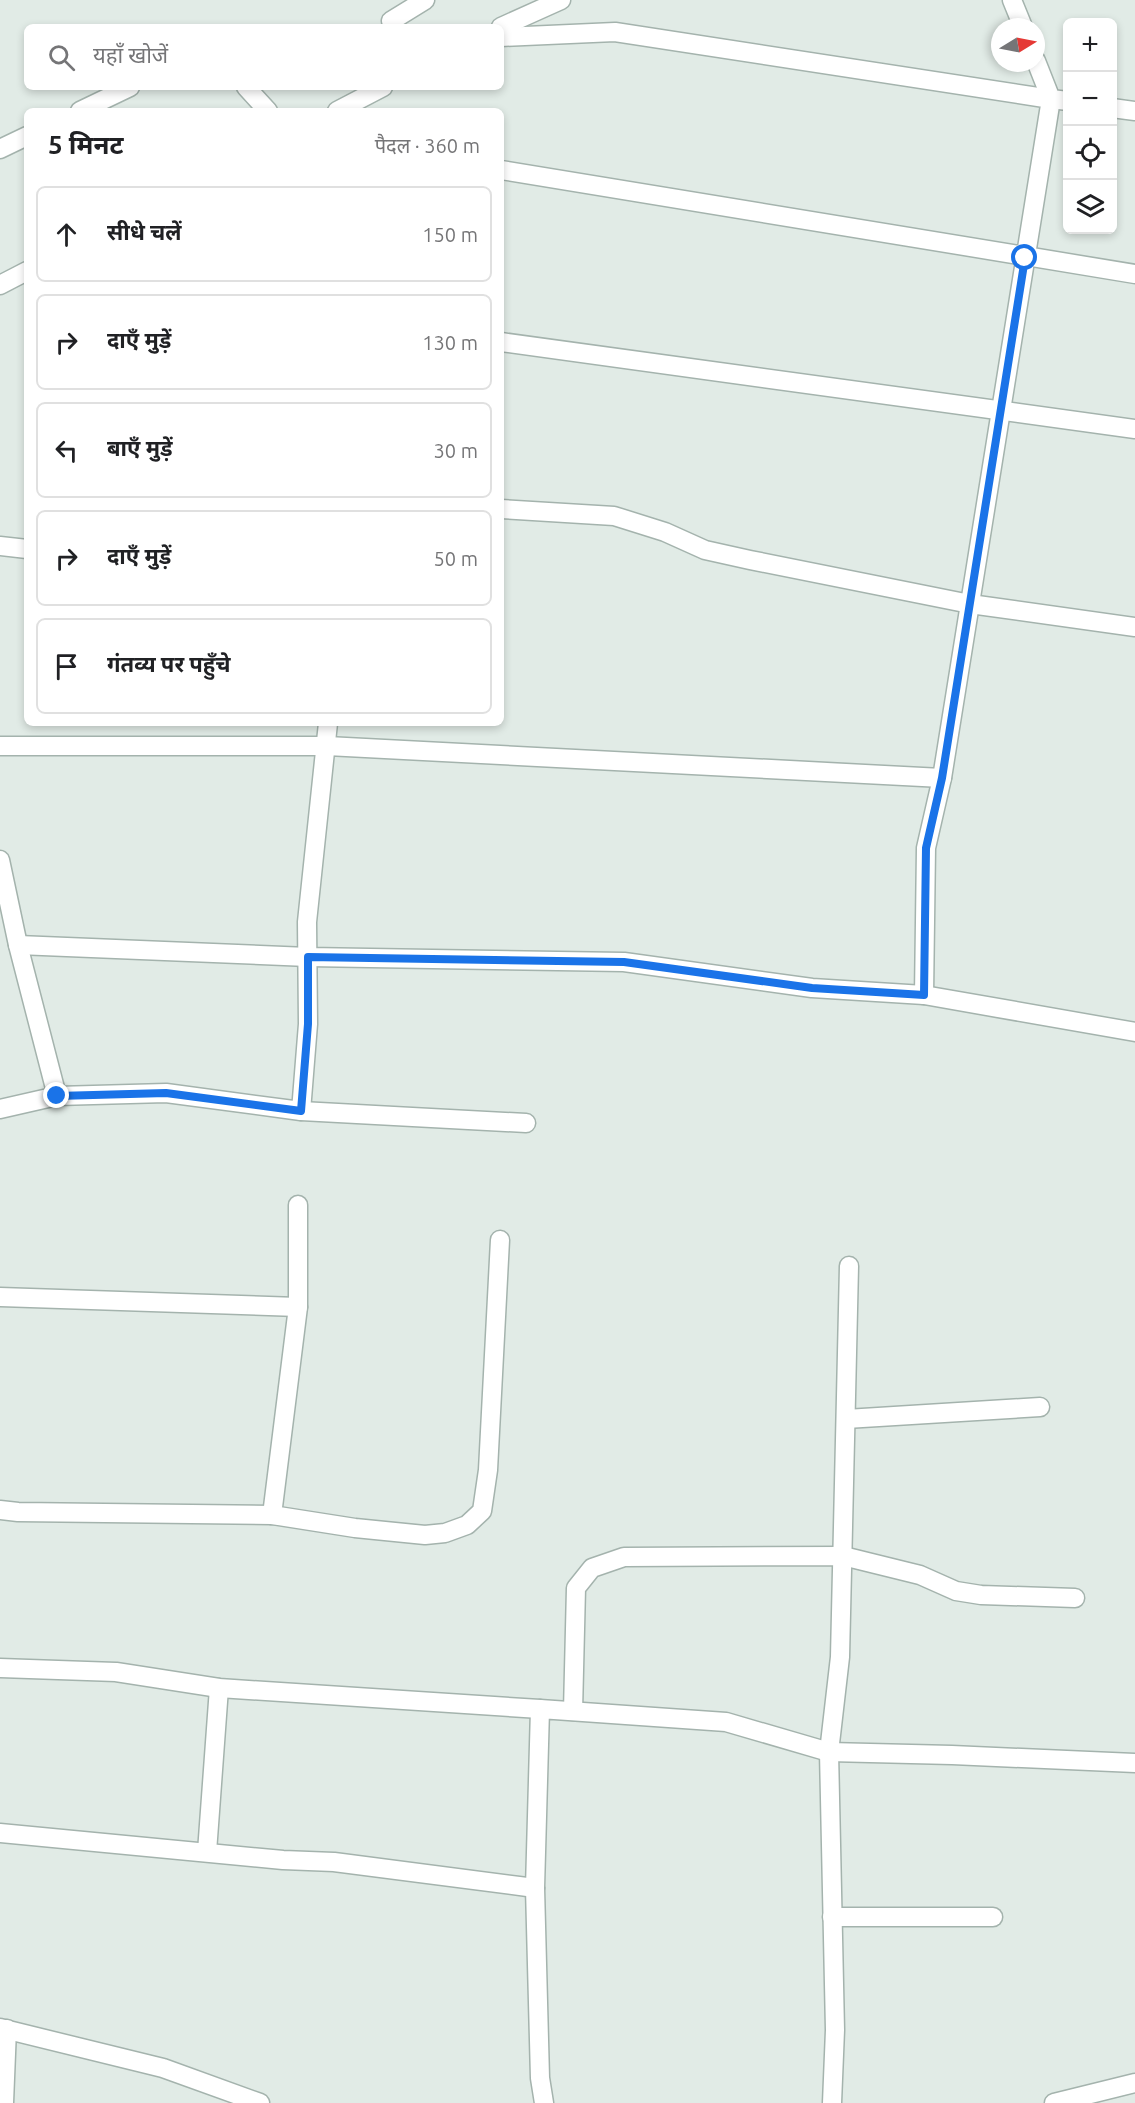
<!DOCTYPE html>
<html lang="hi">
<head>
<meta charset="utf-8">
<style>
	body { margin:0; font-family:Ubuntu,"Noto Sans Devanagari",sans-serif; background:#f2f2f2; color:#202124 }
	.controls { position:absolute; right:18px; top:18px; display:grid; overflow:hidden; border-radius:9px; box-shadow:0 3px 9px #0003 }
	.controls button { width:54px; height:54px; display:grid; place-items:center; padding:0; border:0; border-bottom:2px solid #e0e0e0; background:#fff; color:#202124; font:30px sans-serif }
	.compass { position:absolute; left:991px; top:18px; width:54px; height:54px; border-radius:50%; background:#fff; box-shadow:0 3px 9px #0003; rotate:80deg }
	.stop { position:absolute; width:18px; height:18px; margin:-14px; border:4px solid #1a73e8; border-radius:50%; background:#fff }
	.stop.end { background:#1a73e8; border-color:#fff; box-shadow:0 2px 6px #0008 }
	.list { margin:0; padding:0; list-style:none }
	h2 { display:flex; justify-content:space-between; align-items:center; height:78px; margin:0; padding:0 24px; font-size:26px }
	h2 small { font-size:20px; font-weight:400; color:#757577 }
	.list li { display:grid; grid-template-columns:39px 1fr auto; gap:18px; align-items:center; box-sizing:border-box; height:96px; margin:0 12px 12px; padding:0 12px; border:2px solid #e0e0e0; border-radius:9px }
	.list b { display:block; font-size:22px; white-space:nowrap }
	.list em { font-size:20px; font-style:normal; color:#757577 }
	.icon { flex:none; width:33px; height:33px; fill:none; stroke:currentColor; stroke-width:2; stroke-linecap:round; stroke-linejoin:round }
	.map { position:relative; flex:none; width:1135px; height:2103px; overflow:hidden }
	.search { position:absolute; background:#fff; box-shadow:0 3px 9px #0003; left:24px; top:24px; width:480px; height:66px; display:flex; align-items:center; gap:15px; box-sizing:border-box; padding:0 21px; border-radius:9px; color:#757577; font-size:22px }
	.panel { position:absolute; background:#fff; box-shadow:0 3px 9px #0003; left:24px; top:108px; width:480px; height:618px; border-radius:9px }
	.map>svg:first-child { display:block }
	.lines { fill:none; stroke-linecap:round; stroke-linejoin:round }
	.minor-casing { stroke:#a4b3ad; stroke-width:21 }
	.minor { stroke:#fff; stroke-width:18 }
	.route { stroke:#1a73e8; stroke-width:8 }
</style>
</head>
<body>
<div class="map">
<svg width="1135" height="2103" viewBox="0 0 1135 2103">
	<rect width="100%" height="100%" fill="#e1ebe6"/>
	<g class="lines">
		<g class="minor-casing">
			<g id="minor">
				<polyline points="1012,0 1023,27"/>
				<polyline points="391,21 425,0"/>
				<polyline points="501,27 561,0"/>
				<polyline points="501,37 615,32 1051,99 942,778 926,848 924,995"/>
				<polyline points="1036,61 1051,99 1068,101"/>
				<polyline points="246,87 268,111"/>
				<polyline points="1112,108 1135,111"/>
				<polyline points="80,111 130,87"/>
				<polyline points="337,111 383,87"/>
				<polyline points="0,149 27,136"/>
				<polyline points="501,170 1135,274"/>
				<polyline points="0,285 27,271"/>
				<polyline points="501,342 1135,429"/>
				<polyline points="501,509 614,516 665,532 705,550 750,560 970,604 1135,627"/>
				<polyline points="0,546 27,549"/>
				<polyline points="0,746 327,746 942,778"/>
				<polyline points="0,860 18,945 57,1096"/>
				<polyline points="18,945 308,957 624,962 812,988 924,995 1135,1032"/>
				<polyline points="0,1109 57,1096 166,1093 301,1111 308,1024 307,922 328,723"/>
				<polyline points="301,1111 526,1123"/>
				<polyline points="0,1297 298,1307"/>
				<polyline points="846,1419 1040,1407"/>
				<polyline points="0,1510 18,1512 272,1515 355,1528 425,1535 445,1533 467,1525 482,1511 488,1470 500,1240"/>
				<polyline points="272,1515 298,1307 298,1205"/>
				<polyline points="0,1668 116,1672 219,1688 540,1709"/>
				<polyline points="573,1711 576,1588 592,1568 624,1557 843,1556 920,1575 956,1591 981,1595 1075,1598"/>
				<polyline points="0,1833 283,1860 334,1862 535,1888"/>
				<polyline points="207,1852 219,1688"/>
				<polyline points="832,1917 993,1917"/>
				<polyline points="0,2028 163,2068 260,2103"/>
				<polyline points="4,2103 7,2029"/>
				<polyline points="544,2103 540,2078 535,1888 540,1709 726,1722 829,1752 952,1755 1135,1763"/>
				<polyline points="832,2103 835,2030 829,1752 840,1657 849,1266"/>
				<polyline points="1054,2103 1135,2083"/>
			</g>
		</g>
		<use href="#minor" class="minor"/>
	</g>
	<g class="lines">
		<polyline class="route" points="57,1096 166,1093 301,1111 308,1024 308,957 624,962 812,988 924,995 926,848 942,778 1025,258"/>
	</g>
</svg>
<div class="controls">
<button>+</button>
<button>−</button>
<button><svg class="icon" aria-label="locate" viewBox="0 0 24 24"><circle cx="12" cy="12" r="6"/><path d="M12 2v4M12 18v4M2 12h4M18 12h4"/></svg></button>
<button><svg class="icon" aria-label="layers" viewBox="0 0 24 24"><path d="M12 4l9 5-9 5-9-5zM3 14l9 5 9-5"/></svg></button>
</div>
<svg class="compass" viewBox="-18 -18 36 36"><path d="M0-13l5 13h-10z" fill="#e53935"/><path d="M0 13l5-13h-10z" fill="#757577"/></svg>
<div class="stop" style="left:1025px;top:258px"></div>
<div class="stop end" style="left:57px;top:1096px"></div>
<div class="search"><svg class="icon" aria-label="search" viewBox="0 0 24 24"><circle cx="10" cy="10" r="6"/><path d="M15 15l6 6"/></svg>यहाँ खोजें</div>
<section class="panel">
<h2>5 मिनट<small>पैदल · 360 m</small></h2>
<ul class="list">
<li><svg class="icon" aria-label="ahead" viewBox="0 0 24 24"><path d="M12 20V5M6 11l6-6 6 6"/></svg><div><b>सीधे चलें</b></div><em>150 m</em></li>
<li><svg class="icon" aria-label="right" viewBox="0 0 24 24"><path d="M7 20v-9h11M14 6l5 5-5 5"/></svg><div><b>दाएँ मुड़ें</b></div><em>130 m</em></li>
<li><svg class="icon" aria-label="left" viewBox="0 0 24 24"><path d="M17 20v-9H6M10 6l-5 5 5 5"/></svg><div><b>बाएँ मुड़ें</b></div><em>30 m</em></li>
<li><svg class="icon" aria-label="right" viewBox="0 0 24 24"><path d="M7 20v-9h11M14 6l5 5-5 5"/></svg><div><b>दाएँ मुड़ें</b></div><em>50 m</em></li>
<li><svg class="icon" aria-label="arrive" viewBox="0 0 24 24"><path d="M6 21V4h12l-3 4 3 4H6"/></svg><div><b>गंतव्य पर पहुँचे</b></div></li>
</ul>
</section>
</div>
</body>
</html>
